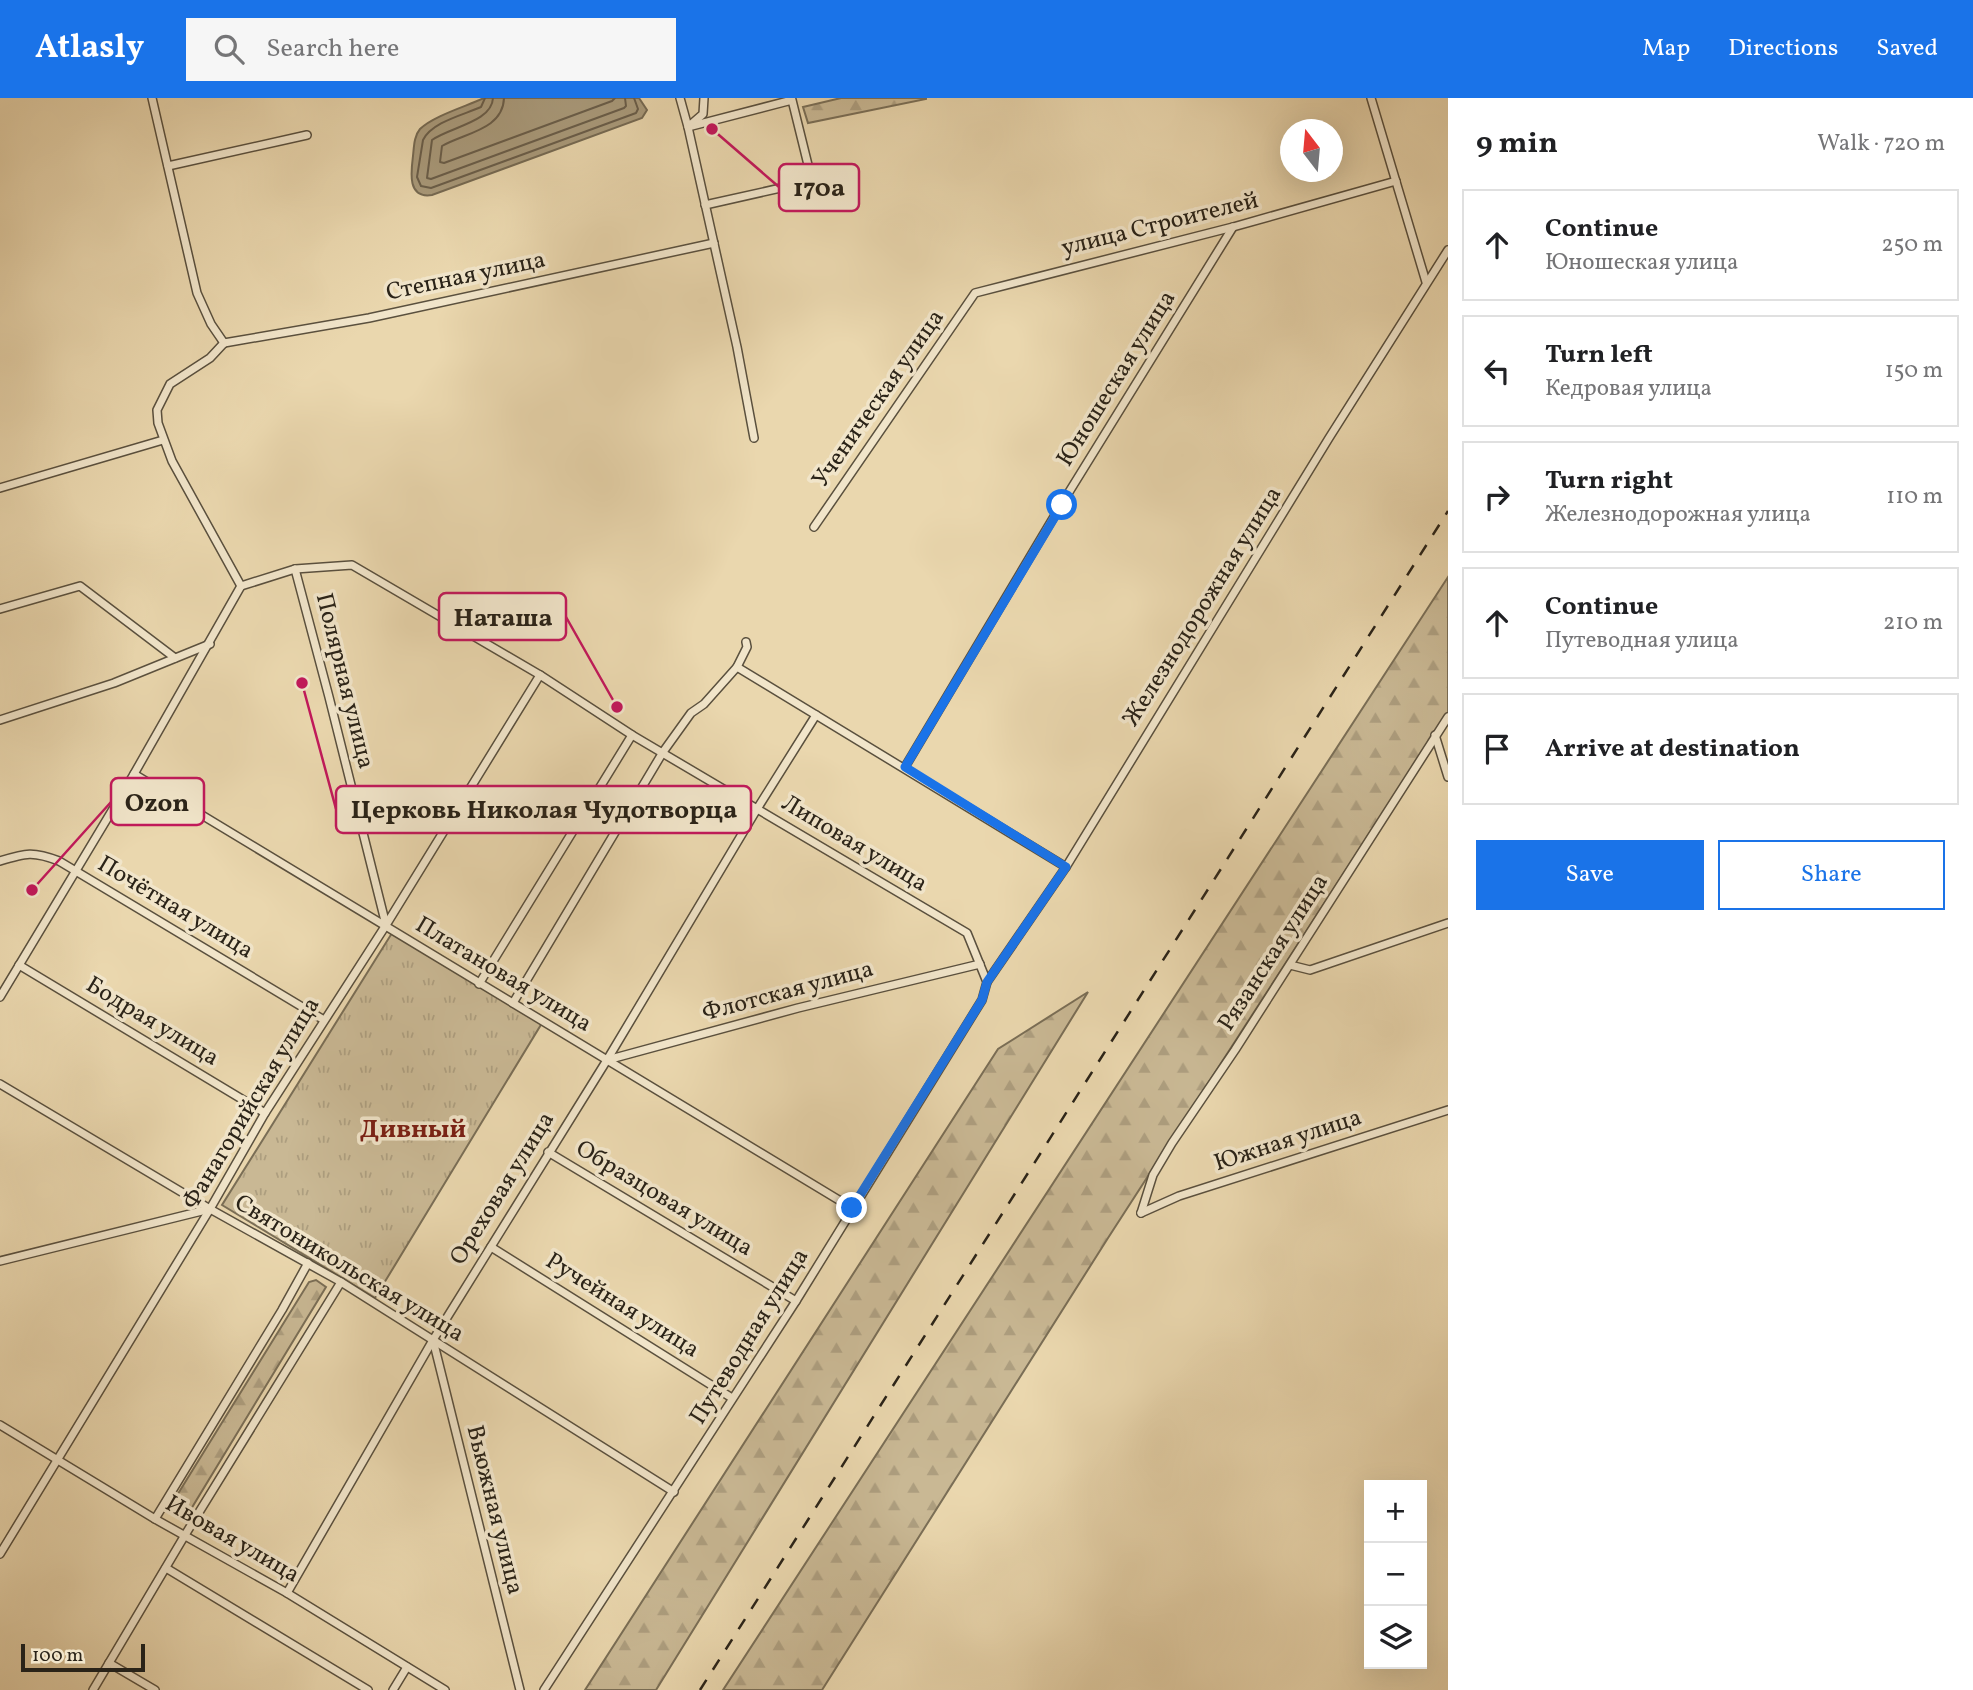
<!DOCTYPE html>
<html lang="en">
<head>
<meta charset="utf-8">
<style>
	body { margin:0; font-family:Vollkorn,serif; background:#f6f6f6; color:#202124 }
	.controls { position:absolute; right:21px; bottom:21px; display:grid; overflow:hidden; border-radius:0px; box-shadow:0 7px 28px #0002 }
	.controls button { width:63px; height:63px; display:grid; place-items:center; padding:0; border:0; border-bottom:2px solid #e0e0e0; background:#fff; color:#202124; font:35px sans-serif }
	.compass { position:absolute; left:1280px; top:21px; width:63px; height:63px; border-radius:50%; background:#fff; box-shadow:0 7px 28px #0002; rotate:344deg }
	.scale { position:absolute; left:21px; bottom:18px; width:124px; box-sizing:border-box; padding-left:7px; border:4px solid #2a2318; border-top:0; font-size:19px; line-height:24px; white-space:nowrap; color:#2a2318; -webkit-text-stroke:5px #f1e5ca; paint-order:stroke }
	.stop { position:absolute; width:21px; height:21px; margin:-16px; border:5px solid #1a73e8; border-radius:50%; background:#fff }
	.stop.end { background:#1a73e8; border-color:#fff; box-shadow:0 2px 7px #0008 }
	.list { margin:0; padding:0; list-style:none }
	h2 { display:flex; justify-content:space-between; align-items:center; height:91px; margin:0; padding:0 28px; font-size:30px }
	h2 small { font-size:23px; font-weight:400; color:#757577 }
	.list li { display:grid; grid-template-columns:46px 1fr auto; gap:21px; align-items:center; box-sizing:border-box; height:112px; margin:0 14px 14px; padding:0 14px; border:2px solid #e0e0e0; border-radius:0px }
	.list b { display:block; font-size:26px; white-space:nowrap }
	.list p { margin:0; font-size:23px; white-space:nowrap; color:#757577 }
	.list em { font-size:23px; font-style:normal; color:#757577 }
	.actions { display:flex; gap:14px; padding:21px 28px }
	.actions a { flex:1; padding:16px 0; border:2px solid #1a73e8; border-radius:0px; text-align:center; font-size:24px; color:#1a73e8 }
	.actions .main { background:#1a73e8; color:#fff }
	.icon { flex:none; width:38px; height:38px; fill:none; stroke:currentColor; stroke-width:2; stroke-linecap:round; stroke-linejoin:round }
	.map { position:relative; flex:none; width:1448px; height:1592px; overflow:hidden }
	header { display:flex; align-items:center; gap:42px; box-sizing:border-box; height:98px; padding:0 35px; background:#1a73e8; color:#fff }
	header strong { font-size:33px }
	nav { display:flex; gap:38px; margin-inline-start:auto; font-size:24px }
	.search { width:490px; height:63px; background:#f6f6f6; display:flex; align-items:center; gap:18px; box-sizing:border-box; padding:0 24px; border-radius:0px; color:#757577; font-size:26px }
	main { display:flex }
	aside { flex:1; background:#fff }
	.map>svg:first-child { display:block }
	.grass { fill:url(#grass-tufts); stroke:#7a6e56; stroke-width:2 }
	.forest { fill:url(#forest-firs); stroke:#7a6e56; stroke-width:2 }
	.water { fill:#a99a7b; stroke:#766a53; stroke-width:2 }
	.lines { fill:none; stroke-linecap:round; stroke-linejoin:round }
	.shore { stroke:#6a5e4a; stroke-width:2 }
	.minor-casing { stroke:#5a503e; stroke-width:10 }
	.minor { stroke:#f1e5ca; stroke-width:7 }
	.rail { stroke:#2a2318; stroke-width:2.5; stroke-dasharray:12 12; stroke-linecap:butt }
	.route { stroke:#1a73e8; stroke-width:9 }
	.labels { text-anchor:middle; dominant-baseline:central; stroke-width:7; stroke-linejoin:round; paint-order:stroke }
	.street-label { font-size:24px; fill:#2a2318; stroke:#f1e5ca }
	.neighbourhood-label { font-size:26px; font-weight:bold; fill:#7a1f14; stroke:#f1e5ca }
	.leader { fill:none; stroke:#c2185b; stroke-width:2.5 }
	.callout-dot { fill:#c2185b; stroke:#f1e5ca; stroke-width:2.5 }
	.callout { fill:#f1e5ca; stroke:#c2185b; stroke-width:2.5 }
	.callout-label { font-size:26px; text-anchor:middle; font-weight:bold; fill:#2a2318 }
</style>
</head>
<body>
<header>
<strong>Atlasly</strong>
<div class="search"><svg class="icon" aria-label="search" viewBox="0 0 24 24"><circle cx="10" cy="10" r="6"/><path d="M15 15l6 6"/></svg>Search here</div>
<nav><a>Map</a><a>Directions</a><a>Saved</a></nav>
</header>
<main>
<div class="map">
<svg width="1448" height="1592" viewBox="0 0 1448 1592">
	<defs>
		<pattern id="grass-tufts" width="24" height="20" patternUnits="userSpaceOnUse" patternTransform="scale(1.75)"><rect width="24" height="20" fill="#c9b894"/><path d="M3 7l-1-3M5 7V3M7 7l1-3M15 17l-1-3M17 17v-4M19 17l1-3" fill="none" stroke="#ad9e7f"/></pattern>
		<pattern id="forest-firs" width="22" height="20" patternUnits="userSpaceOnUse" patternTransform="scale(1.75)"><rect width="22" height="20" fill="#c9b894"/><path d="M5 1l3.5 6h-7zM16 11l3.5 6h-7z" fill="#ad9e7f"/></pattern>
	</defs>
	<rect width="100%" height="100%" fill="#ead7ae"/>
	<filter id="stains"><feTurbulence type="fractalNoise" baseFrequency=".00286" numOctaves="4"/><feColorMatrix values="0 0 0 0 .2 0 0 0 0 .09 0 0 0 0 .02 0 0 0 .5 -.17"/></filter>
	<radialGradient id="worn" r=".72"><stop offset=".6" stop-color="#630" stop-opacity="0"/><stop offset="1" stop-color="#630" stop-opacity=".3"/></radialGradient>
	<polygon class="grass" points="392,835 542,925 375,1200 222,1107"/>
	<g class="forest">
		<polygon points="841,0 926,0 926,1 808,25 803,9"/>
		<polygon points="1448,479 1448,614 1108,1140 822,1592 723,1592"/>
		<polygon points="1088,894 656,1592 585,1592 998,951"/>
		<polygon points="316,1182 326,1189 188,1416 177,1418 171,1415 171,1407 309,1184"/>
	</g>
	<path class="water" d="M484 0H639L647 12 642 20 432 97C407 101 411 74 413 58 414 49 414 38 420 31 433 18 467 8 484 0Z"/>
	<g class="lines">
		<g class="shore">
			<path d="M485 0 481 9C463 17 432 24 423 42L417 79 421 88 431 90 636 15 638 11 634 0"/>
			<path d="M493 0C492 24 450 29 432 42L427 80 431 81 624 10 626 8 625 0"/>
			<path d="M504 0C503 32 464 35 442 48L440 64 444 65 612 3 615 0"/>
		</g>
		<g class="minor-casing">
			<g id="minor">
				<polyline points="152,0 197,195 211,226 224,245"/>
				<polyline points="680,0 688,29 792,2 812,83 705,107"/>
				<polyline points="704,0 703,16 688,29 737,249 754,340"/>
				<polyline points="1371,0 1426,184"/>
				<polyline points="168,68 307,37"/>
				<polyline points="224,245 369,220 714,145"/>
				<polyline points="224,245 210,260 170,286 157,312 158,325 172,363 241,488"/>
				<polyline points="0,390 163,342"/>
				<polyline points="814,429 975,195 1233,129 1396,83"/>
				<polyline points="295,471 329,599 386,827"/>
				<polyline points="241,488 295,471 352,467 540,577 632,637 967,835 987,884 982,902 796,1203 544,1592"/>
				<polyline points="0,511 80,488 175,560"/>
				<polyline points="737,569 1066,769"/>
				<polyline points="0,622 114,585 210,546"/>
				<polyline points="1435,637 1448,679"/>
				<polyline points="905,669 1061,407 1233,129"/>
				<polyline points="134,676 852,1110"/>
				<path d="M0 763C26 755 33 753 59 763L324 922"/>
				<polyline points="19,867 265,1015"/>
				<polyline points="1290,867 1310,872 1448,825"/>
				<polyline points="987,884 1066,769 1329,340 1448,152"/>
				<polyline points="479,886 632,637"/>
				<polyline points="0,899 134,676 241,488"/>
				<polyline points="513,905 663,654 691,615 704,606 737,569 747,549 746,544"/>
				<polyline points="607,962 798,910 980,866"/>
				<polyline points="0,986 210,1111 341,1184 674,1394"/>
				<polyline points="548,1054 796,1203"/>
				<polyline points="1141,1115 1153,1077 1172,1045 1235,952 1448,619"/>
				<polyline points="1141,1115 1179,1098 1448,1012"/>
				<polyline points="491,1149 732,1300"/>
				<polyline points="0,1163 210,1111"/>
				<polyline points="433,1242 520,1592"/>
				<polyline points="0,1327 155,1421 287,1495 445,1592"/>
				<polyline points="155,1421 282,1212 308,1165"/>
				<polyline points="0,1456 210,1111 265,1015 386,827 540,577"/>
				<polyline points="166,1470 368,1592"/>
				<polyline points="287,1495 433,1242 607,962 757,711 816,617"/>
				<polyline points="109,1565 155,1592"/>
				<polyline points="93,1592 185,1437 341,1184"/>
				<polyline points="393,1592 407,1569"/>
			</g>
		</g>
		<use href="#minor" class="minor"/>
		<polyline class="rail" points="700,1592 1448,413"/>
	</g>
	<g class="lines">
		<polyline class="route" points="852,1110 982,902 987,884 1066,769 905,669 1062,407"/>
	</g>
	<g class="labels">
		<g class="street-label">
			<text transform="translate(1160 127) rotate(-14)">улица Строителей</text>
			<text transform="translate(466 179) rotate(-12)">Степная улица</text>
			<text transform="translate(1117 281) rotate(-58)">Юношеская улица</text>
			<text transform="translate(879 301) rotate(-55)">Ученическая улица</text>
			<text transform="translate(1203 509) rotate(-58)">Железнодорожная улица</text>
			<text transform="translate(344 583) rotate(76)">Полярная улица</text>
			<text transform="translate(854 746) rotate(31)">Липовая улица</text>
			<text transform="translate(175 810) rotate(31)">Почётная улица</text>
			<text transform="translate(1274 855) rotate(-57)">Рязанская улица</text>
			<text transform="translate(503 877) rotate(31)">Платановая улица</text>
			<text transform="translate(788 894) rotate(-15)">Флотская улица</text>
			<text transform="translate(152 924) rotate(31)">Бодрая улица</text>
			<text transform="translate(252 1006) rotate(-59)">Фанагорийская улица</text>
			<text transform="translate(1288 1043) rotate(-18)">Южная улица</text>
			<text transform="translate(503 1091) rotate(-58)">Ореховая улица</text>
			<text transform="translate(664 1101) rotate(31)">Образцовая улица</text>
			<text transform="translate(349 1171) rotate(31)">Святоникольская улица</text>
			<text transform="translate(622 1208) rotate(32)">Ручейная улица</text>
			<text transform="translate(750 1239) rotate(-58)">Путеводная улица</text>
			<text transform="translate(494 1412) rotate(76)">Вьюжная улица</text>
			<text transform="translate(232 1442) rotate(30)">Ивовая улица</text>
		</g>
		<g class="neighbourhood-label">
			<text x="413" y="1032">Дивный</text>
		</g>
	</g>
	<path class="leader" d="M712 31L779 89M617 609L566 519M32 792L111 704M302 585L336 711"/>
	<g class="callout-dot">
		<circle cx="712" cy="31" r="7"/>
		<circle cx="617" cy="609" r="7"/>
		<circle cx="32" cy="792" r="7"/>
		<circle cx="302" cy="585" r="7"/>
	</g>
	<g class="callout">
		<rect x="779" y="66" width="80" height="47" rx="7"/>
		<rect x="439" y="495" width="127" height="47" rx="7"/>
		<rect x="111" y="680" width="93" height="47" rx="7"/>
		<rect x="336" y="688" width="415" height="47" rx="7"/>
	</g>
	<g class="callout-label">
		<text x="819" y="98">170а</text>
		<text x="503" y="528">Наташа</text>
		<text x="157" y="713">Ozon</text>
		<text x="544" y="720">Церковь Николая Чудотворца</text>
	</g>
	<rect width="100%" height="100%" filter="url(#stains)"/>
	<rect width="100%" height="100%" fill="url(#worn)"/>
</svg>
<div class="controls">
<button>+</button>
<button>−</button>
<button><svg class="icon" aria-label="layers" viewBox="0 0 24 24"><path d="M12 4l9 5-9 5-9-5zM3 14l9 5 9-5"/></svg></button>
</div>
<svg class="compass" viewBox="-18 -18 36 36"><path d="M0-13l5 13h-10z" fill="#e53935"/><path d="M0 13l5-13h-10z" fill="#757577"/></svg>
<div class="scale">100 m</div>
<div class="stop" style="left:1062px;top:407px"></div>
<div class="stop end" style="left:852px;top:1110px"></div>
</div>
<aside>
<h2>9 min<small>Walk · 720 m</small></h2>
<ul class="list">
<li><svg class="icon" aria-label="ahead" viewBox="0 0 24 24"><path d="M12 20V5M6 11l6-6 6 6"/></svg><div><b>Continue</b><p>Юношеская улица</p></div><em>250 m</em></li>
<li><svg class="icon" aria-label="left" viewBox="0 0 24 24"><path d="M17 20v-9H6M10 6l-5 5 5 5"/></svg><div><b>Turn left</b><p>Кедровая улица</p></div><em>150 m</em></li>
<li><svg class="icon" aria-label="right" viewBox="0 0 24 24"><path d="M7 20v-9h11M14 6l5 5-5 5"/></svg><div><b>Turn right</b><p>Железнодорожная улица</p></div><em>110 m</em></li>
<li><svg class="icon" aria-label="ahead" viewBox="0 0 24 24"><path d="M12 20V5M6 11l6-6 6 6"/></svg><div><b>Continue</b><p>Путеводная улица</p></div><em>210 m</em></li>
<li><svg class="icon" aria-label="arrive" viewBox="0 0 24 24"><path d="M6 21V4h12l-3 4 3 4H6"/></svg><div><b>Arrive at destination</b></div></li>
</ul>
<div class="actions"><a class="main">Save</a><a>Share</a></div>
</aside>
</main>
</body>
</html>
